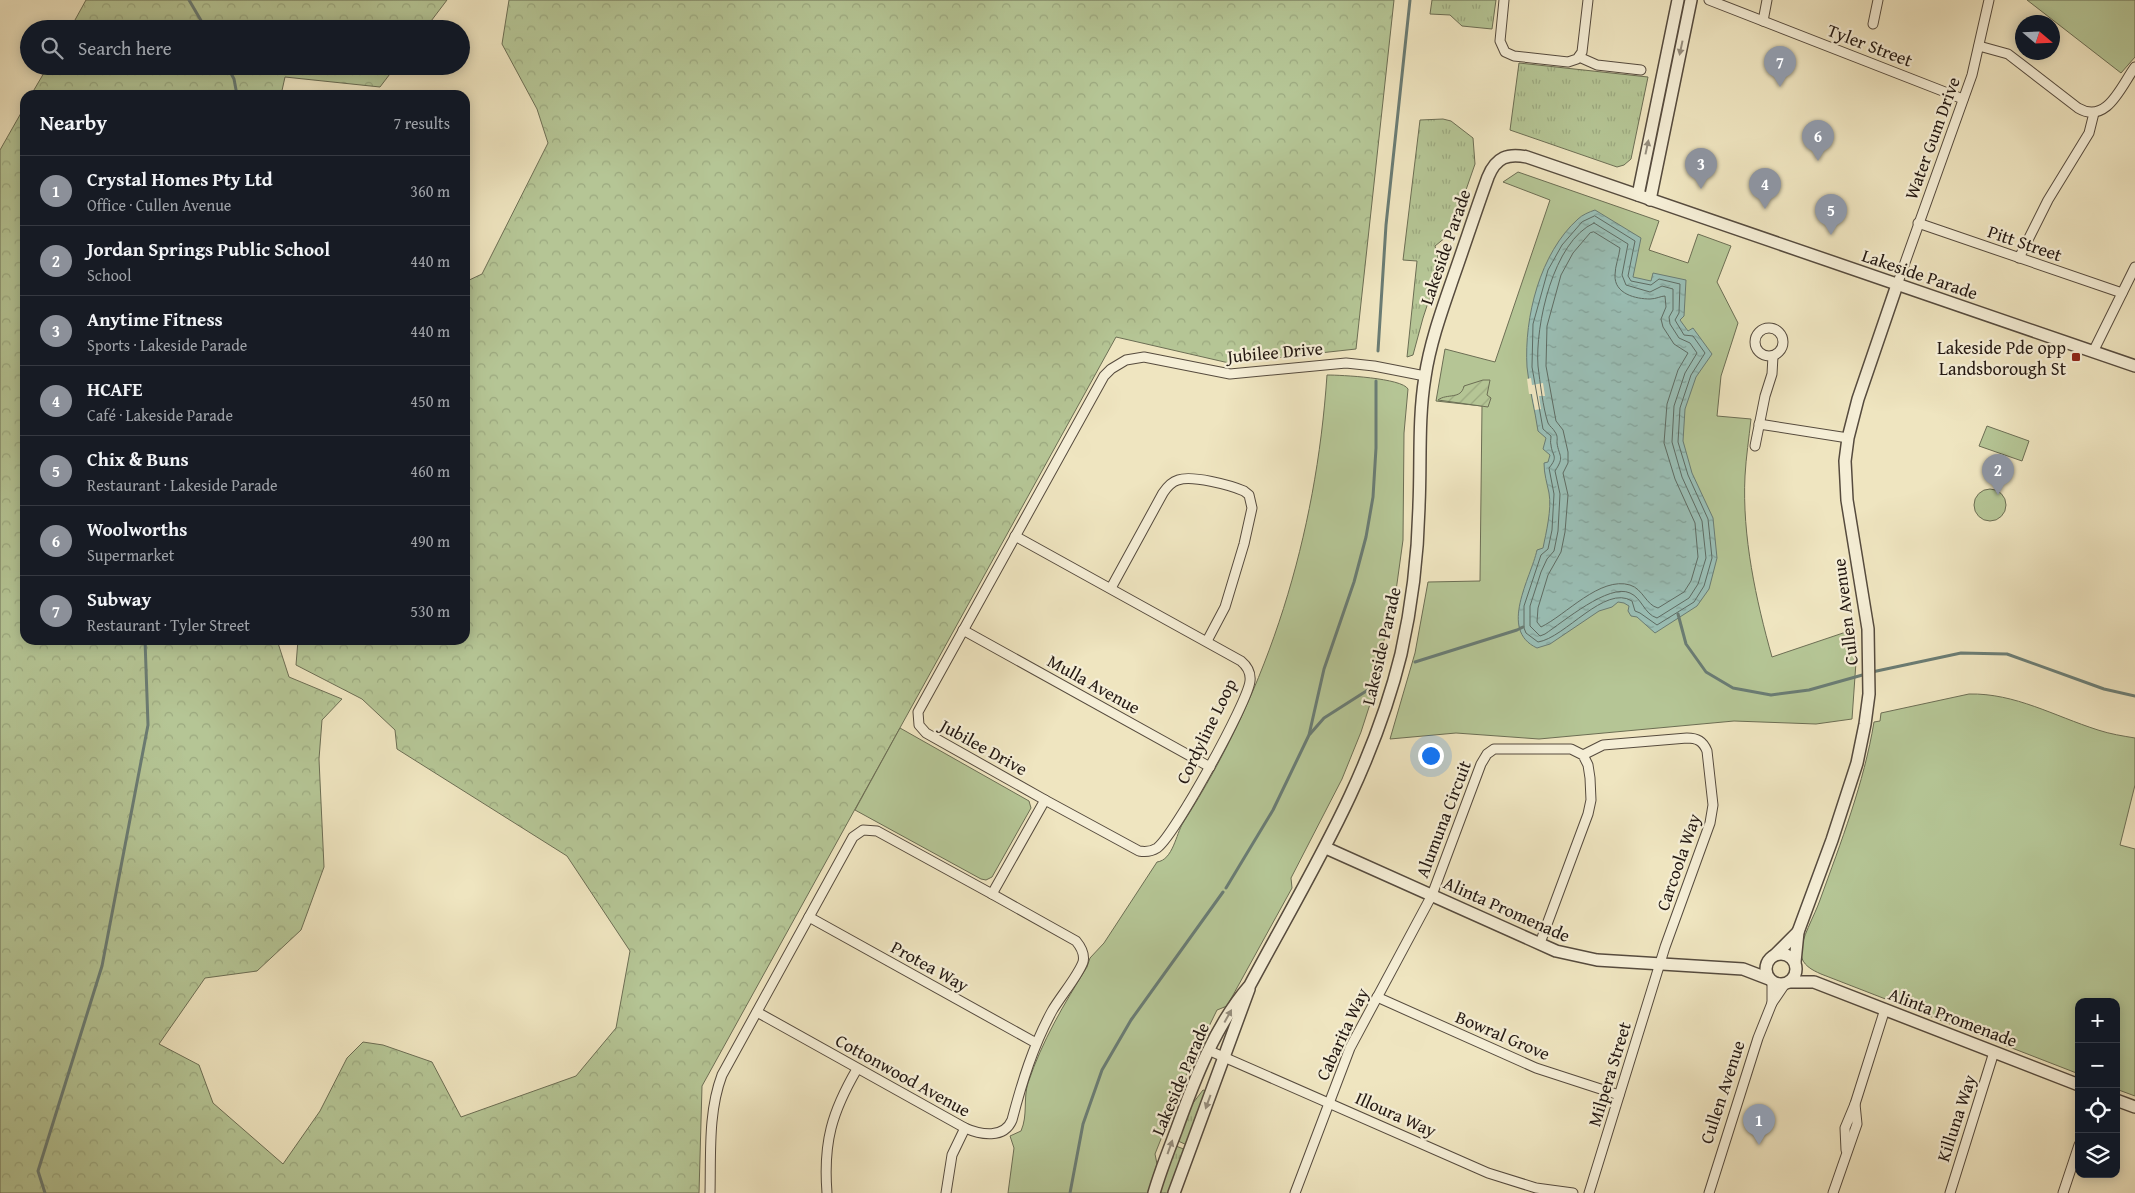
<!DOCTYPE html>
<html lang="en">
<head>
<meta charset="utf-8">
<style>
	body { margin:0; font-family:"Gentium Book Plus",serif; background:#242831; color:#f1f3f6 }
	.controls { position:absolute; right:15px; bottom:15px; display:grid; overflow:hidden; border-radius:10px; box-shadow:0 2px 12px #0003 }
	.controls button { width:45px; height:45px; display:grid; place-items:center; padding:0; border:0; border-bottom:1px solid #363941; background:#171b24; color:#f1f3f6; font:25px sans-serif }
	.compass { position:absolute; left:2015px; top:15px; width:45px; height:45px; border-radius:50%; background:#171b24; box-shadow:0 2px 12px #0003; rotate:109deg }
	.you { position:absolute; left:1430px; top:755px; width:18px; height:18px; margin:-12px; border:4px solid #fff; border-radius:50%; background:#1a73e8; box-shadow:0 0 0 8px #1a73e833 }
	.badge { display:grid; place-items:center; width:32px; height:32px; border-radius:50%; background:#8c9099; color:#fff; font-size:16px; font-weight:700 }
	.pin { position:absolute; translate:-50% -41px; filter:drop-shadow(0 1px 2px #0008) }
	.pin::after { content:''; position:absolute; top:26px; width:18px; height:15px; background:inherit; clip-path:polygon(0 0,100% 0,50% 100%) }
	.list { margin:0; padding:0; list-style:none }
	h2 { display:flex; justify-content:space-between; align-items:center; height:65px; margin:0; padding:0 20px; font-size:21px }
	h2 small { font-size:16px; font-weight:400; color:#9ea1a6 }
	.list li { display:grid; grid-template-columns:32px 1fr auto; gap:15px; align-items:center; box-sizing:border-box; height:70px; padding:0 20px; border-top:1px solid #363941 }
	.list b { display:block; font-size:19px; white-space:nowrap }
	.list p { margin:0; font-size:16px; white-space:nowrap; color:#9ea1a6 }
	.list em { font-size:16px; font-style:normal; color:#9ea1a6 }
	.icon { flex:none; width:28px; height:28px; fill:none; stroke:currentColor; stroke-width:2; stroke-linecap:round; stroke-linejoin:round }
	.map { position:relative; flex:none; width:2135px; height:1193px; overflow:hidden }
	.search { position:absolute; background:#171b24; box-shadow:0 2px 12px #0003; left:20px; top:20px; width:450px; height:55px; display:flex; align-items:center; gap:12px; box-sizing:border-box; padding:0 18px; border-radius:28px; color:#9ea1a6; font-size:19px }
	.panel { position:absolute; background:#171b24; box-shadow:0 2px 12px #0003; left:20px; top:90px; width:450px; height:555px; border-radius:15px }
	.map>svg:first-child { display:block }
	.grass { fill:url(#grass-tufts); stroke:#6c6e54 }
	.forest { fill:url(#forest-crowns); stroke:#6c6e54 }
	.park { fill:#b5c595; stroke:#6c6e54 }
	.garden { fill:url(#garden-furrows); stroke:#6c6e54 }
	.water { fill:url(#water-ripples); stroke:#6a7c74 }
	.pier { fill:#efe5c0 }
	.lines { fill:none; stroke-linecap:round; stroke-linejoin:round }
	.shore { stroke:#5e6c64; stroke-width:1 }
	.stream { stroke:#6a7c74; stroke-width:3 }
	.minor-casing { stroke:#564b3e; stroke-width:11 }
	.tertiary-casing { stroke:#564b3e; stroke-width:14 }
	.minor { stroke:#f5eed6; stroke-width:9 }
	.tertiary { stroke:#f5eed6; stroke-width:11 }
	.oneway { fill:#968e7e }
	.poi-dot { fill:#8f2418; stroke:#f5eed6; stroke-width:2 }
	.labels { text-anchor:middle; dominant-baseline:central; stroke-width:4.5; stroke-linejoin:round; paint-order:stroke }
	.street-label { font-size:18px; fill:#231812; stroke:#f5eed6 }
	.poi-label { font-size:18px; fill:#231812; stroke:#f5eed6; text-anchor:end }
</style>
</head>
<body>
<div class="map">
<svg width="2135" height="1193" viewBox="0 0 2135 1193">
	<defs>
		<pattern id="grass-tufts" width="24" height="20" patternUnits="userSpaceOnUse" patternTransform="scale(1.25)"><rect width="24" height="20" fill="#b5c595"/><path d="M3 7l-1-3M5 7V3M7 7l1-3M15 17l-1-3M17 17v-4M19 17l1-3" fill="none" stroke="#9ba87f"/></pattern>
		<pattern id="forest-crowns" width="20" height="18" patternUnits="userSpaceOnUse" patternTransform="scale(1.25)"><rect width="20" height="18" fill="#b5c595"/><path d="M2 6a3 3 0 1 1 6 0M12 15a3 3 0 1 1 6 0" fill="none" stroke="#9ba87f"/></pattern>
		<pattern id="garden-furrows" width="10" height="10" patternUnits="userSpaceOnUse" patternTransform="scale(1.25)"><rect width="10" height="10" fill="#b5c595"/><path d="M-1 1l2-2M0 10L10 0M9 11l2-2" fill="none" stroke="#9ba87f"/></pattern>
		<pattern id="water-ripples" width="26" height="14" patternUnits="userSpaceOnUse" patternTransform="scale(1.25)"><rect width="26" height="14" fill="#9abfb6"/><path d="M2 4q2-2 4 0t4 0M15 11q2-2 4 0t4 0" fill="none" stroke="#84a39b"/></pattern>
	</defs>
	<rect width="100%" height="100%" fill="#efe5c0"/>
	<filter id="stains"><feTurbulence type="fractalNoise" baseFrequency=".004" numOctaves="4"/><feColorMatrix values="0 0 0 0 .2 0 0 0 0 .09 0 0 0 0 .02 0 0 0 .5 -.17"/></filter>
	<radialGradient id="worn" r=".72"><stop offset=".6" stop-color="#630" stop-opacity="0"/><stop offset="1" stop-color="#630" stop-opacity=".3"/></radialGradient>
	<g class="grass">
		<polygon points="1432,0 1496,0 1492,29 1462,26 1450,15 1430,14"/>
		<polygon points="1519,63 1648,77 1631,159 1624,165 1617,167 1510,130"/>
		<polygon points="1443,119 1451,121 1473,138 1475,164 1451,233 1435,246 1440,266 1423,318 1413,355 1407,357 1417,261 1403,260 1420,120"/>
		<polygon points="1203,1090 1207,1091 1187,1145 1178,1141 1190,1107"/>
		<polygon points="1176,1146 1186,1150 1170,1193 1159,1193"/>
	</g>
	<g class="forest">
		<polygon points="86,0 447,0 425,29 70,29"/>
		<polygon points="509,0 1394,0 1356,349 1229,363 1116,337 702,1086 699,1193 0,1193 0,150 25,106 25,640 277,640 289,677 342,699 322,720 319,759 324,867 301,930 257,971 205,978 159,1044 199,1065 213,1103 283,1164 320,1111 347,1058 363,1042 383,1045 432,1062 461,1117 576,1076 616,1028 630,951 567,856 397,749 395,730 362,699 296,665 298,640 465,640 465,282 482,274 548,143 537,109 502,44"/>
		<polygon points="48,66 396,66 380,87 285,77 281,95 31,95"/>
	</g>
	<g class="park">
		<polygon points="2027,0 2135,0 2135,57 2121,73"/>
		<path d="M1518 172 1659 221 1649 250 1688 263 1698 234 1731 246 1717 282 1738 323 1721 376 1717 416 1751 419C1749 438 1746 457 1745 476 1742 536 1756 600 1772 657L1849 631 1855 636 1856 662 1852 719 1816 724 1734 721 1539 739 1456 733 1390 739 1415 653 1428 582 1480 581 1482 406 1436 401 1445 349 1495 362 1550 200 1503 182Z"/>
		<path d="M1327 375C1341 375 1402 378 1408 389L1404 433 1403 540 1391 627 1386 632 1379 661 1382 667 1361 732 1342 779 1291 878 1292 888 1227 1006 1217 1010 1192 1061 1155 1154 1157 1164 1148 1193H1008L1014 1148 1010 1136 1021 1131C1028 1115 1023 1099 1028 1083 1042 1041 1064 1004 1087 967L1090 958 1104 943 1157 862C1173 860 1176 834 1183 823 1270 687 1316 536 1327 375Z"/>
		<polygon points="1987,426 2029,441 2022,461 1979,446"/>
		<circle cx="1990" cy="505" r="16"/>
		<path d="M1969 694C2015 693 2054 716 2098 730 2110 734 2123 736 2135 738V785L2120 845 2135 849V1096L2116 1089V1002H2079V1074L1821 974C1812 970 1802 965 1801 954 1800 940 1815 915 1820 900 1841 842 1864 783 1874 722L1880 721 1881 713Z"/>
		<polygon points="900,728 1029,801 1031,808 992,877 986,880 981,879 855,810"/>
	</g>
	<path class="garden" d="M1483 380H1490L1487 395 1491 398 1488 407 1438 400C1447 393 1461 400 1464 386Z"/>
	<path class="water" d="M1595 210 1641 238 1633 277 1651 281 1653 273 1686 280 1684 316 1680 320 1688 331 1693 328 1712 354 1696 377 1685 409 1683 441 1692 473 1713 518 1717 558 1709 589 1697 606 1655 633 1637 617 1631 616 1628 611 1629 606 1624 603 1618 602 1612 607 1599 611 1550 644 1537 648C1498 630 1531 578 1537 550L1543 548C1546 533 1552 509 1549 493 1547 483 1544 474 1544 463L1548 462 1550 455 1543 449 1546 438 1538 431C1535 410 1529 388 1527 367 1524 317 1540 253 1578 219 1582 215 1589 212 1595 210Z"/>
	<polygon class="pier" points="1531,378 1532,385 1543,383 1545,396 1539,396 1541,409 1535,410 1532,394 1529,394 1527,379"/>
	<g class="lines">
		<g class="shore">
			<path d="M1595 216 1635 241 1628 276 1631 281 1651 285 1659 279 1680 284 1679 313 1675 320 1684 335 1693 336 1705 353 1691 375 1680 408 1678 442 1688 475 1708 519 1712 558 1704 586 1694 602 1657 625 1640 613 1635 611 1632 601C1605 584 1565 638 1538 642L1526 633 1524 628V606L1541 555 1548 549 1552 530 1554 494 1549 468C1559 456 1552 456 1551 445 1550 442 1551 439 1551 436L1543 429 1532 367 1533 324 1548 270 1562 245 1582 222Z"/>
			<path d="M1594 223 1628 244 1622 275 1626 285 1650 292 1662 286 1673 289V310L1669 317 1670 324 1679 338 1690 343 1697 353 1685 373 1674 406 1672 442 1682 477 1702 521 1706 558 1698 584 1689 598 1657 618C1644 614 1642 598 1630 593 1609 583 1563 622 1545 634L1540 636 1530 626V606L1541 572 1547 559 1554 551 1558 531 1560 494 1555 471C1565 456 1559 457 1557 443 1557 439 1558 436 1555 432 1553 428 1550 427 1548 423 1543 408 1540 382 1538 366 1535 326 1553 241 1594 223Z"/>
			<path d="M1594 232 1620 248C1619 257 1615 266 1615 275 1614 294 1636 299 1650 299 1656 299 1661 296 1665 296L1666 307 1661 319 1663 327 1674 344 1688 353 1678 370 1667 404 1664 443 1675 479 1695 523 1698 557 1691 581 1684 592 1658 608C1646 605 1643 589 1630 585 1600 576 1566 615 1541 627L1537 622 1538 608 1548 575 1561 552 1565 532 1568 495 1563 473 1568 463V452L1563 430 1556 421 1546 366 1547 326 1561 275 1573 253 1590 233Z"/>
		</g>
		<g class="stream">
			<polyline points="189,0 206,29"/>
			<polyline points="227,66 234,79 237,95"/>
			<polyline points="1378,351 1386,225 1410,0"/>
			<polyline points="1678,614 1686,644 1706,672 1733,688 1771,695 1809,690 1866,674"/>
			<polyline points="1415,662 1517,630 1523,627"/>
			<polyline points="1872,672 1961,653 2007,654 2104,689 2135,696"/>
			<polyline points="1310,734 1324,718 1371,688"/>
			<polyline points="1226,888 1273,810 1309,735 1324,669 1354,582 1366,537 1373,497 1376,448 1376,381"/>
			<polyline points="45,1193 38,1171 102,966 148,725 145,640"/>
			<polyline points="1070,1193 1083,1124 1102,1070 1131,1020 1223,892"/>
		</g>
		<g class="minor-casing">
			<g id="minor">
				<polyline points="1504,0 1500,41 1505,52 1514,56 1568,62 1577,59 1582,52 1588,0"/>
				<polyline points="1709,0 1963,99"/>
				<polyline points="1763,21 1767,0"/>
				<polyline points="1873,24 1878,0"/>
				<path d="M1979 46 2008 54 2078 108C2107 125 2121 86 2135 67"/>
				<polyline points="1579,57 1597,65 1641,70"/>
				<polyline points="1918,223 2122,293"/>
				<polyline points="2019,258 2048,200 2089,133 2094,113"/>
				<polyline points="1897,285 1972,75 1989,0"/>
				<circle cx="1769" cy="342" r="14"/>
				<polyline points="2093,352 2135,267"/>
				<polyline points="1759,424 1848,438"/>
				<polyline points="1755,446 1765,396 1772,374 1773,356"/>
				<path d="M1015 536 1241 661C1247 666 1251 672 1250 681 1248 702 1174 836 1157 848 1151 852 1145 852 1139 851L1045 800"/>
				<path d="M1111 588 1163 493C1167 487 1171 482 1178 480 1192 475 1230 485 1244 491L1249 495 1252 508 1244 544 1225 607 1207 641"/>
				<polyline points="963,630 1210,767"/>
				<path d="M1583 755 1603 745 1687 738C1697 738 1703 741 1707 751L1713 805 1710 823 1665 947 1589 1193"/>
				<polyline points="809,917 1036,1043"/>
				<polyline points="1377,997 1536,1068 1619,1095"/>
				<polyline points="1772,1003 1772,982"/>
				<path d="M757 1012 965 1128C981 1135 1004 1139 1012 1120 1022 1082 1033 1046 1052 1011 1060 997 1078 976 1083 962 1085 954 1081 947 1076 941L992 894"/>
				<polyline points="1210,1051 1488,1173 1536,1188 1573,1193"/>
				<polyline points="1846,1150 1845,1128 1855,1104 1885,1009"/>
				<path d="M710 1193C711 1154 708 1112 722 1075L853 837 863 830 877 831 992 894 1045 800 926 733 919 725 918 712 1104 376 1111 369 1126 360 1144 357 1230 374 1346 363 1374 366 1425 376"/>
				<path d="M827 1193C823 1142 832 1112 857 1069"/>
				<polyline points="946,1193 952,1155 965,1128"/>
				<polyline points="1295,1193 1350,1048 1432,895 1481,764 1487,754 1494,749 1571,749 1583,755 1588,765 1590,778 1591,800 1588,814 1540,943"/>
				<polyline points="1709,1193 1758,1038 1772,1003 1785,984"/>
				<polyline points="1833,1193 1857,1124 1855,1104"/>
				<polyline points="1950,1193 1994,1052"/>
				<polyline points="2063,1193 2079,1145"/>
			</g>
		</g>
		<g class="tertiary-casing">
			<g id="tertiary">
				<polyline points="1638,195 1678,0"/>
				<polyline points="1650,200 1691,0"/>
				<polyline points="1326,848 1556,951 1597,960 1743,969 1769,979"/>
				<circle cx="1781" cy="969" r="15"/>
				<polyline points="1775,955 1798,932"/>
				<polyline points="1795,962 1798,932 1832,840 1857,763 1865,724 1869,694 1868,629 1847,500 1845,461 1848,438 1858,399 1897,285"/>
				<polyline points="1790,982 1814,982 2079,1085"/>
				<polyline points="2116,1100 2135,1107"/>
				<path d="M1154 1193C1160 1172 1168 1152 1176 1131 1194 1081 1215 1025 1250 985 1309 875 1371 777 1401 654 1412 605 1418 555 1419 505 1421 463 1418 419 1425 377 1430 343 1442 310 1453 278 1465 244 1476 210 1488 177 1496 157 1508 153 1527 157L2135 366"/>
				<polyline points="1174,1193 1249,989"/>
			</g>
		</g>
		<use href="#minor" class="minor"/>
		<use href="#tertiary" class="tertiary"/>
	</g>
	<defs><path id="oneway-solid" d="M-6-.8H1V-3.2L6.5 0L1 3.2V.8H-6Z" transform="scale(1.25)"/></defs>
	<g class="oneway">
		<use href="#oneway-solid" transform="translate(1681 48) rotate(102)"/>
		<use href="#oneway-solid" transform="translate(1647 147) rotate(-78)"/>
		<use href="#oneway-solid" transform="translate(1228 1016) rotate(-61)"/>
		<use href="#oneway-solid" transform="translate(1208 1102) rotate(110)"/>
		<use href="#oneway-solid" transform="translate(1170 1147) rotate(-70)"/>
	</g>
	<rect class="poi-dot" x="2071" y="352" width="10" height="10" rx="2.5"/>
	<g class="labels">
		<g class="street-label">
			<text transform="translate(1870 45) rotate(21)">Tyler Street</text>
			<text transform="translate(1932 138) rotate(-70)">Water Gum Drive</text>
			<text transform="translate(2025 243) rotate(19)">Pitt Street</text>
			<text transform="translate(1445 247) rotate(-71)">Lakeside Parade</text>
			<text transform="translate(1920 274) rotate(19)">Lakeside Parade</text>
			<text transform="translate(1275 352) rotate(-5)">Jubilee Drive</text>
			<text transform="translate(1845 612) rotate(-97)">Cullen Avenue</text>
			<text transform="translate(1381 646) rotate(-77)">Lakeside Parade</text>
			<text transform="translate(1094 684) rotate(29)">Mulla Avenue</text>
			<text transform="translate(1206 731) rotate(-64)">Cordyline Loop</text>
			<text transform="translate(984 747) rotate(29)">Jubilee Drive</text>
			<text transform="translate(1443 819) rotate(-69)">Alumuna Circuit</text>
			<text transform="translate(1678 862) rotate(-71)">Carcoola Way</text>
			<text transform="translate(1507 909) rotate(24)">Alinta Promenade</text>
			<text transform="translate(930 966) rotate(29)">Protea Way</text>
			<text transform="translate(1953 1017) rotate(21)">Alinta Promenade</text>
			<text transform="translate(1342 1034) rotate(-65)">Cabarita Way</text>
			<text transform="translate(1503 1035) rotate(23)">Bowral Grove</text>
			<text transform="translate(1609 1074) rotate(-73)">Milpera Street</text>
			<text transform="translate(903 1075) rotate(29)">Cottonwood Avenue</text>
			<text transform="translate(1180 1079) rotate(-67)">Lakeside Parade</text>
			<text transform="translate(1722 1092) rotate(-72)">Cullen Avenue</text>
			<text transform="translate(1396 1114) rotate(24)">Illoura Way</text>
			<text transform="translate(1956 1118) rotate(-72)">Killuna Way</text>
		</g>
		<g class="poi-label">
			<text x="2066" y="347">Lakeside Pde opp<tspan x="2066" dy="21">Landsborough St</tspan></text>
		</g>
	</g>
	<rect width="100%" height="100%" filter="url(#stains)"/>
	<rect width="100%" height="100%" fill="url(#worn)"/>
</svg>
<div class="controls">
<button>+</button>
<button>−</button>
<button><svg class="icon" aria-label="locate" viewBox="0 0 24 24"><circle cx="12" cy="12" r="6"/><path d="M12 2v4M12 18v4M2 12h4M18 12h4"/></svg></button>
<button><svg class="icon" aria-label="layers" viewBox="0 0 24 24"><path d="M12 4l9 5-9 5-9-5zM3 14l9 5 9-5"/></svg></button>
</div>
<svg class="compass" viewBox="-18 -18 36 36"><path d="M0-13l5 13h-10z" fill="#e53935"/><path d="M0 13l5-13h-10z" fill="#9ea1a6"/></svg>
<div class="you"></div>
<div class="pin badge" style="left:1759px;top:1145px">1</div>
<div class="pin badge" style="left:1998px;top:495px">2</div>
<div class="pin badge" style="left:1701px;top:189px">3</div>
<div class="pin badge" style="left:1765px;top:209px">4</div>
<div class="pin badge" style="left:1831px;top:235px">5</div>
<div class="pin badge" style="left:1818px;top:161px">6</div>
<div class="pin badge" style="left:1780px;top:87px">7</div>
<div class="search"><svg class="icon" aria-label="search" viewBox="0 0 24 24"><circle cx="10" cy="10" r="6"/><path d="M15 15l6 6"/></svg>Search here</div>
<section class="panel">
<h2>Nearby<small>7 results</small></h2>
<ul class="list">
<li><span class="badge">1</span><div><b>Crystal Homes Pty Ltd</b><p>Office · Cullen Avenue</p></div><em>360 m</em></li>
<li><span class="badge">2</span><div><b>Jordan Springs Public School</b><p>School</p></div><em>440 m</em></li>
<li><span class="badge">3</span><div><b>Anytime Fitness</b><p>Sports · Lakeside Parade</p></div><em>440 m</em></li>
<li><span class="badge">4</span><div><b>HCAFE</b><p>Café · Lakeside Parade</p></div><em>450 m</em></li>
<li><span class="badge">5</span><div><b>Chix &amp; Buns</b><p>Restaurant · Lakeside Parade</p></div><em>460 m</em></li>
<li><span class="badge">6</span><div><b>Woolworths</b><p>Supermarket</p></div><em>490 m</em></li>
<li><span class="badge">7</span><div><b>Subway</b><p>Restaurant · Tyler Street</p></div><em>530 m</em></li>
</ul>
</section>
</div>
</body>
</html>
